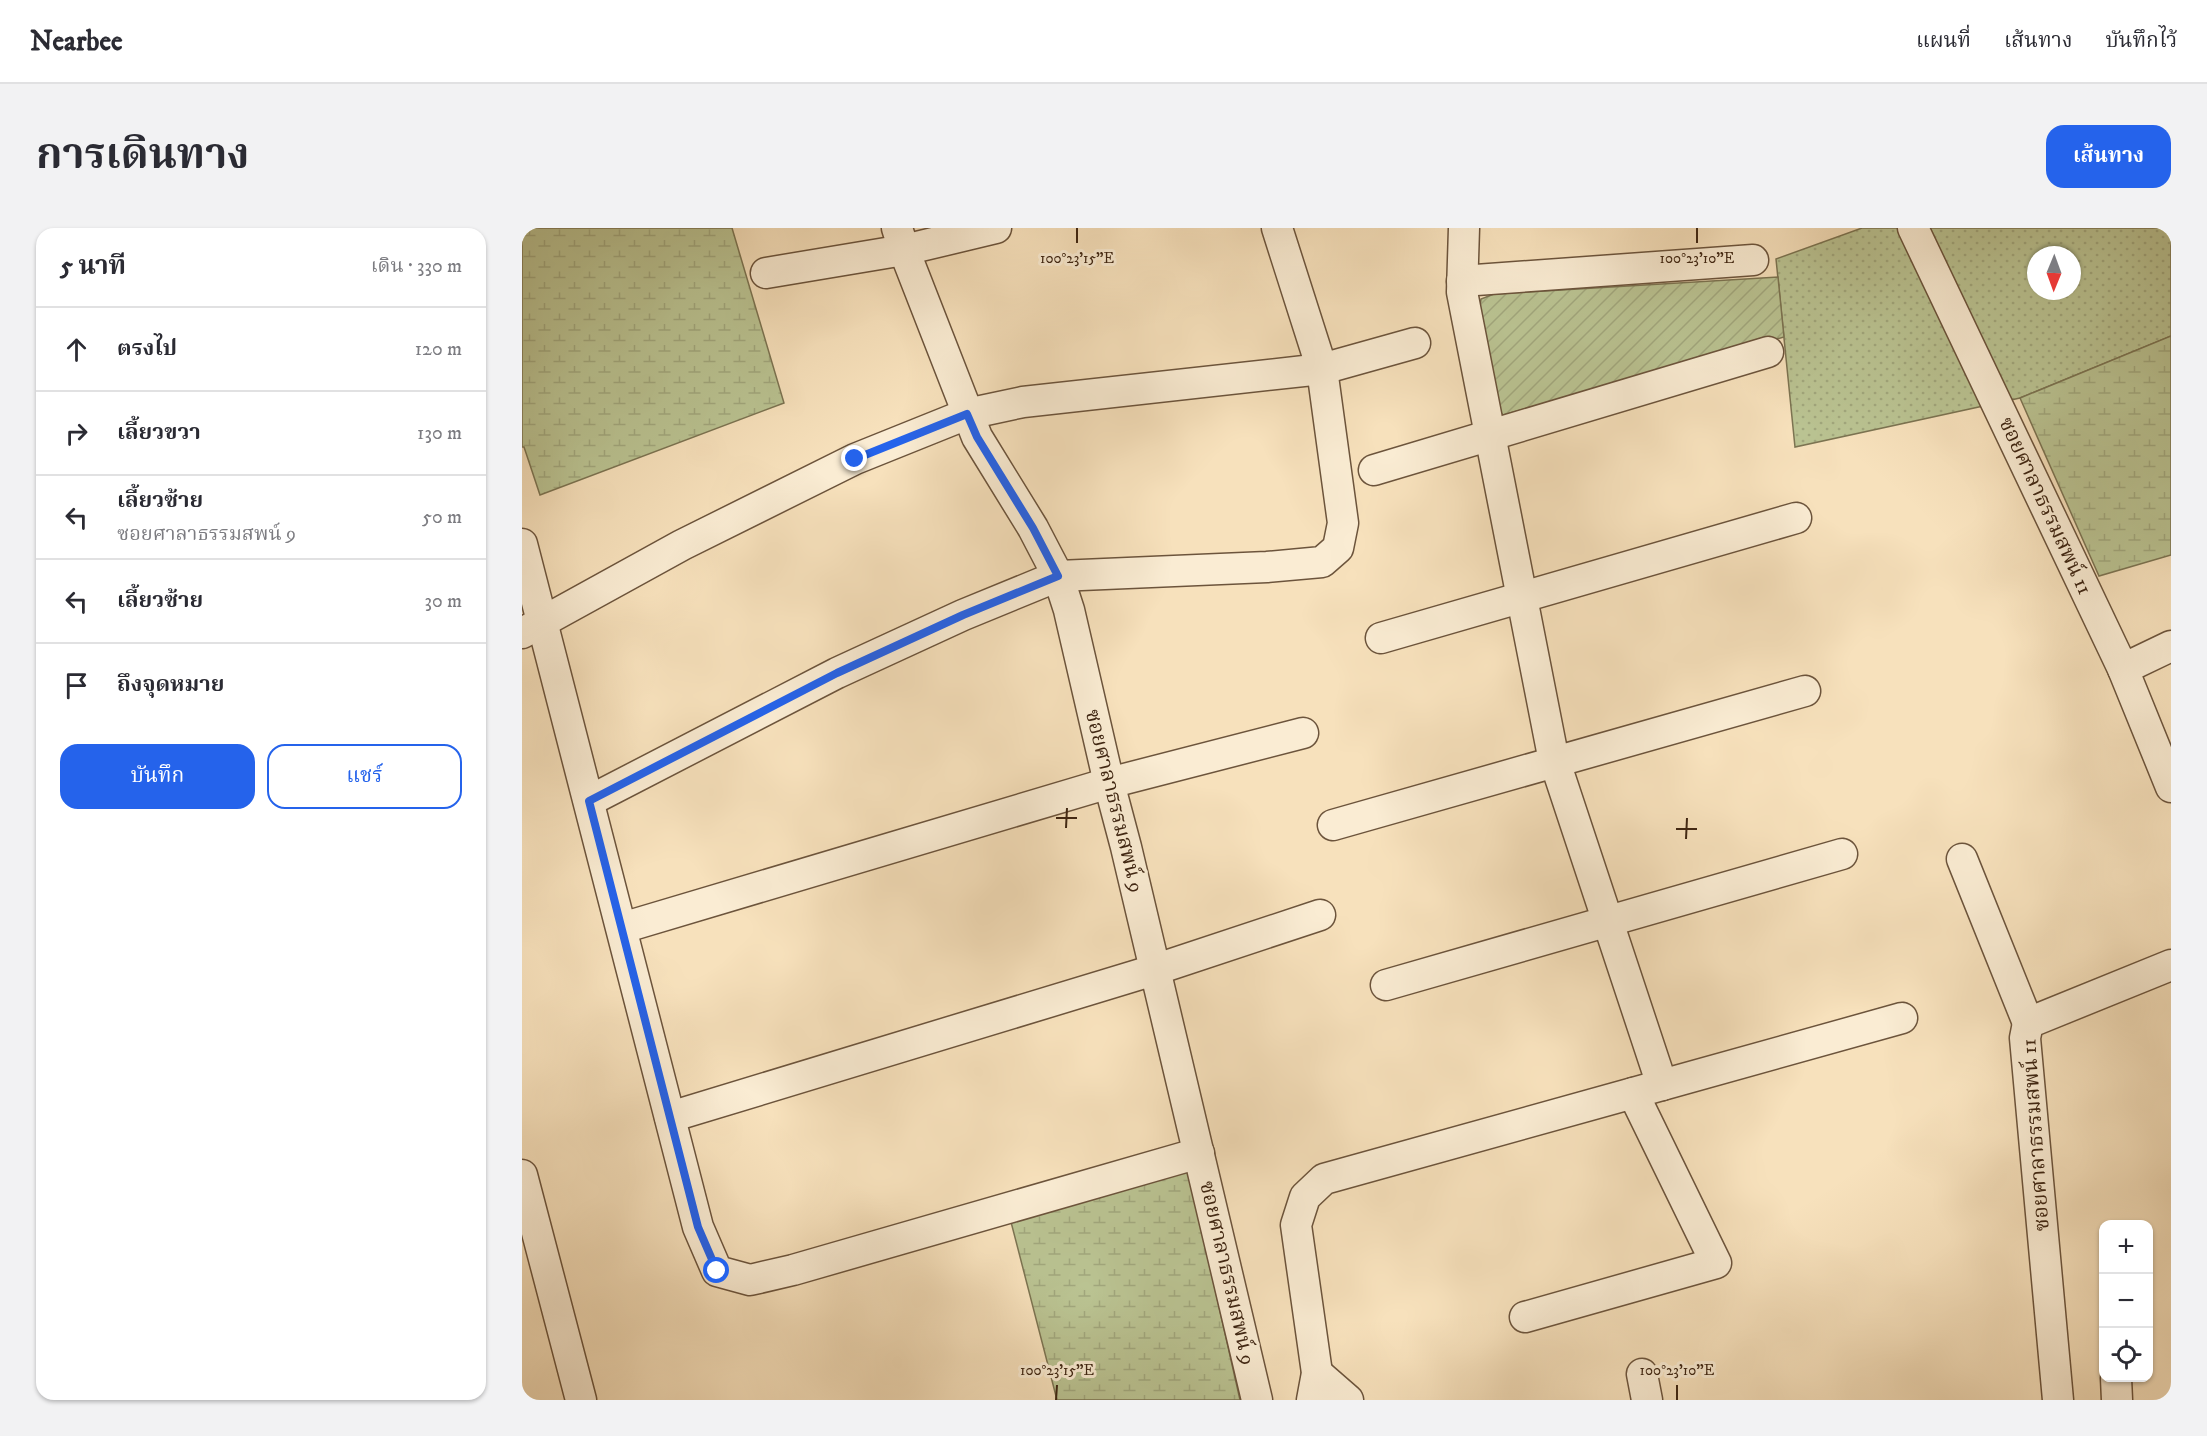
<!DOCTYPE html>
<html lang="th">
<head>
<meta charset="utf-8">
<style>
	body { margin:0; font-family:"IM FELL DW Pica","Noto Serif Thai",serif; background:#f2f2f3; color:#2b2b33 }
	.controls { position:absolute; right:18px; bottom:18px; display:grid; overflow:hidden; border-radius:12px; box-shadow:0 2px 4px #0004 }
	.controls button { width:54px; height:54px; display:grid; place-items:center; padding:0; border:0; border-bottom:2px solid #e1e1e2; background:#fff; color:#2b2b33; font:30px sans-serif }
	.compass { position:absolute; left:1505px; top:18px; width:54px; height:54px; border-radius:50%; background:#fff; box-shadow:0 2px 4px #0004; rotate:181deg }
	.stop { position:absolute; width:18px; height:18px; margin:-14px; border:4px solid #2563eb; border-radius:50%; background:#fff }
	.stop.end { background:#2563eb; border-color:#fff; box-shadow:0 2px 6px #0008 }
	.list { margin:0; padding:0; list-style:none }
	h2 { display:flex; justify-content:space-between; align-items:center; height:78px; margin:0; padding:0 24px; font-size:26px }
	h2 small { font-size:20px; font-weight:400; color:#7c7c81 }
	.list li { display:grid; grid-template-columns:39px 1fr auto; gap:18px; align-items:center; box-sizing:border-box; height:84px; padding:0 24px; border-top:2px solid #e1e1e2 }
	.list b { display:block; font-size:22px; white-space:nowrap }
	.list p { margin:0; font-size:20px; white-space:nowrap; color:#7c7c81 }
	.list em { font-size:20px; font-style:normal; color:#7c7c81 }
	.actions { display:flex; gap:12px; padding:18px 24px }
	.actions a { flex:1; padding:14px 0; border:2px solid #2563eb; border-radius:18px; text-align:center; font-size:21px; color:#2563eb }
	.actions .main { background:#2563eb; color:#fff }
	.icon { flex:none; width:33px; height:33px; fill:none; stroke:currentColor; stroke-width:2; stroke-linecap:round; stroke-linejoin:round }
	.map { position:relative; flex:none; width:1649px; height:1172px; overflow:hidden; border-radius:18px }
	header { display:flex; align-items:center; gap:36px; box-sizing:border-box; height:84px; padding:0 30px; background:#fff; border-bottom:2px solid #e1e1e2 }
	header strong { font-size:28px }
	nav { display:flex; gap:33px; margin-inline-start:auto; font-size:21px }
	.intro { display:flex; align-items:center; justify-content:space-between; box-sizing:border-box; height:144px; padding:0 36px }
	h1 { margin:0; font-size:42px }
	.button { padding:15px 27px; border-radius:18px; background:#2563eb; color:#fff; font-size:21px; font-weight:700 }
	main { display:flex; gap:36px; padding:0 36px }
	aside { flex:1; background:#fff; border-radius:18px; box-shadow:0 2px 4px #0004 }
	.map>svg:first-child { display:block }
	.grass { fill:url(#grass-dots); stroke:#7c7452; stroke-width:1.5; fill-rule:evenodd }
	.wetland { fill:url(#wetland-marsh); stroke:#7c7452; stroke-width:1.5 }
	.garden { fill:url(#garden-furrows); stroke:#7c7452; stroke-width:1.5 }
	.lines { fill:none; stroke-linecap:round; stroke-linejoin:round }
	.minor-casing { stroke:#6c543c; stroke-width:33 }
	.minor { stroke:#faecd3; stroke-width:30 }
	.route { stroke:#2563eb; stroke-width:8 }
	.ticks { fill:none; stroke:#3e2512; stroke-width:2 }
	.labels { text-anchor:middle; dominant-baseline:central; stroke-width:6; stroke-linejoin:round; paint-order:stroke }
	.street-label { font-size:21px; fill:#3e2512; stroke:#faecd3 }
	.ticks-label { font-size:15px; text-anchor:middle; fill:#3e2512; stroke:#faecd3; stroke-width:6; stroke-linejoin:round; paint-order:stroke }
</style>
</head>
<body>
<header>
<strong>Nearbee</strong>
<nav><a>แผนที่</a><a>เส้นทาง</a><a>บันทึกไว้</a></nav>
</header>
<div class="intro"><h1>การเดินทาง</h1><a class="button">เส้นทาง</a></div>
<main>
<aside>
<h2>5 นาที<small>เดิน · 330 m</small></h2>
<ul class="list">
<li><svg class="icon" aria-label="ahead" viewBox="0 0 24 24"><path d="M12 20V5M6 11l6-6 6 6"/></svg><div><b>ตรงไป</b></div><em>120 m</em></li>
<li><svg class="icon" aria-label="right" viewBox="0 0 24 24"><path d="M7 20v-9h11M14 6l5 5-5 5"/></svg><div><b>เลี้ยวขวา</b></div><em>130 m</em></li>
<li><svg class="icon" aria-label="left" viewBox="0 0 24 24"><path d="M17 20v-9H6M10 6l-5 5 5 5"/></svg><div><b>เลี้ยวซ้าย</b><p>ซอยศาลาธรรมสพน์ 9</p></div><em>50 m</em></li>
<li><svg class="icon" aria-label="left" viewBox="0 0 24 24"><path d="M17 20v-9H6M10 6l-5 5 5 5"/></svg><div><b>เลี้ยวซ้าย</b></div><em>30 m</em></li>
<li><svg class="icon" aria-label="arrive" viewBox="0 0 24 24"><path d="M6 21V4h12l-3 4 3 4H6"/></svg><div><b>ถึงจุดหมาย</b></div></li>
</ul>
<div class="actions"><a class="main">บันทึก</a><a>แชร์</a></div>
</aside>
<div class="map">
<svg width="1649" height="1172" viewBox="0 0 1649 1172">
	<defs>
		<pattern id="grass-dots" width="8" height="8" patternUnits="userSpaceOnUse" patternTransform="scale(1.5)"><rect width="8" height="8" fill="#bac392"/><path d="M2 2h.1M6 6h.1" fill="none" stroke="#a1a77d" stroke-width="1.8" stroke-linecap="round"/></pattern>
		<pattern id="wetland-marsh" width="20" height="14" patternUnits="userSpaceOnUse" patternTransform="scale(1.5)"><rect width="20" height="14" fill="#bac392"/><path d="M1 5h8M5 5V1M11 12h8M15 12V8" fill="none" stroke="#a1a77d"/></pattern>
		<pattern id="garden-furrows" width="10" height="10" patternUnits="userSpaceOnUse" patternTransform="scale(1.5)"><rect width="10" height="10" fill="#bac392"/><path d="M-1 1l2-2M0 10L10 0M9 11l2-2" fill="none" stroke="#a1a77d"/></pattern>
	</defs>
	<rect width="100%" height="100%" fill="#f7e1bc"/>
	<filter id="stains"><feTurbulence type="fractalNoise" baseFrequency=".00333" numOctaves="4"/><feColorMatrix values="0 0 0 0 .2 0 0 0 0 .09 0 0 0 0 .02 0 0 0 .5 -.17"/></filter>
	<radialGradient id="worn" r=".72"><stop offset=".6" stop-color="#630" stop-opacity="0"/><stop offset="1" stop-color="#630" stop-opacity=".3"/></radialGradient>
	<path class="grass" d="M1340 0H1649V108L1498 170 1273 219 1254 31ZM1514 27H1550V63H1514Z"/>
	<g class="wetland">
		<polygon points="0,0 210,0 262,175 18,267 2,219 0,219"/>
		<polygon points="1649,108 1649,327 1577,348 1498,170"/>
		<polygon points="666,941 718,1172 535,1172 489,994"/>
	</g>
	<polygon class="garden" points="1256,49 1262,109 981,187 969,174 957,85 959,71 972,66"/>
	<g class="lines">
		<g class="minor-casing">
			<g id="minor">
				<polyline points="375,0 382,22 455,209 511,300 536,348 547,382 587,555 604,619 735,1172"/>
				<polyline points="1391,0 1601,441 1649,559"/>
				<polyline points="244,45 382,22 474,0"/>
				<polyline points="940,53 1231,32"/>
				<polyline points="852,242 1246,124"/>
				<polyline points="0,316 176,999 195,1043 228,1052 271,1042 677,925"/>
				<polyline points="0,405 160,317 333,231 445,186 501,174 800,141 893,115"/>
				<polyline points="859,410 1274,290"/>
				<polyline points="1601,441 1649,418"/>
				<polyline points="67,573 315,445 441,387 536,348 745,339 800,334 816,320 821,295 800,141 755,0"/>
				<polyline points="811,597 1283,463"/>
				<polyline points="1440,631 1506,795"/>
				<polyline points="100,700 587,555 781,505"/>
				<polyline points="864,757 1320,626"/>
				<polyline points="1140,857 1380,790"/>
				<polyline points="148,889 632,742 798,687"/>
				<polyline points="0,947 59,1172"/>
				<polyline points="1003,1089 1194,1035 1111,865"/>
				<polyline points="795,1145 826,1172"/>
				<polyline points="1120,1146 1125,1172"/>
				<polyline points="1594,1150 1595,1172"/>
				<polyline points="790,1172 795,1145 774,997 783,969 802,951 1140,857 1031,528 940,64 942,0"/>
				<polyline points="1536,1172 1503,810 1506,795 1649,737"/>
			</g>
		</g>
		<use href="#minor" class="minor"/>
	</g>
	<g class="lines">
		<polyline class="route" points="195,1043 176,999 67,573 315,445 441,387 536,348 511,300 455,209 445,186 333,231"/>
	</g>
	<path class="ticks" d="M555 15V0M1175 15V0M534 590H555M544 600 545 580M1154 601H1175M1164 611 1165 590M534 1172 535 1157M1155 1172V1157"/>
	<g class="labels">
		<g class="street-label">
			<text transform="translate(1523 278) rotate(65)">ซอยศาลาธรรมสพน์ 11</text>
			<text transform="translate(592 573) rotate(76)">ซอยศาลาธรรมสพน์ 9</text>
			<text transform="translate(1514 907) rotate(-94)">ซอยศาลาธรรมสพน์ 11</text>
			<text transform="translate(705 1045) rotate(77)">ซอยศาลาธรรมสพน์ 9</text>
		</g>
	</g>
	<g class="ticks-label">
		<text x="555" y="35">100°23'15"E</text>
		<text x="1175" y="35">100°23'10"E</text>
		<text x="535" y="1147">100°23'15"E</text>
		<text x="1155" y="1147">100°23'10"E</text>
	</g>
	<rect width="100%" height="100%" filter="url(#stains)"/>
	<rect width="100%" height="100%" fill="url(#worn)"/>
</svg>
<div class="controls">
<button>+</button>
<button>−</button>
<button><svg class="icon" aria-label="locate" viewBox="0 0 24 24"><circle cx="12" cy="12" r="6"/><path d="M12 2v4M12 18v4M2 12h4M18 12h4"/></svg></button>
</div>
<svg class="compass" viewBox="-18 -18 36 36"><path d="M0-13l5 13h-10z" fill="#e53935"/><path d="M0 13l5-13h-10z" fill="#7c7c81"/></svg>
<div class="stop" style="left:195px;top:1043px"></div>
<div class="stop end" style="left:333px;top:231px"></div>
</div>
</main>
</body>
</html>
